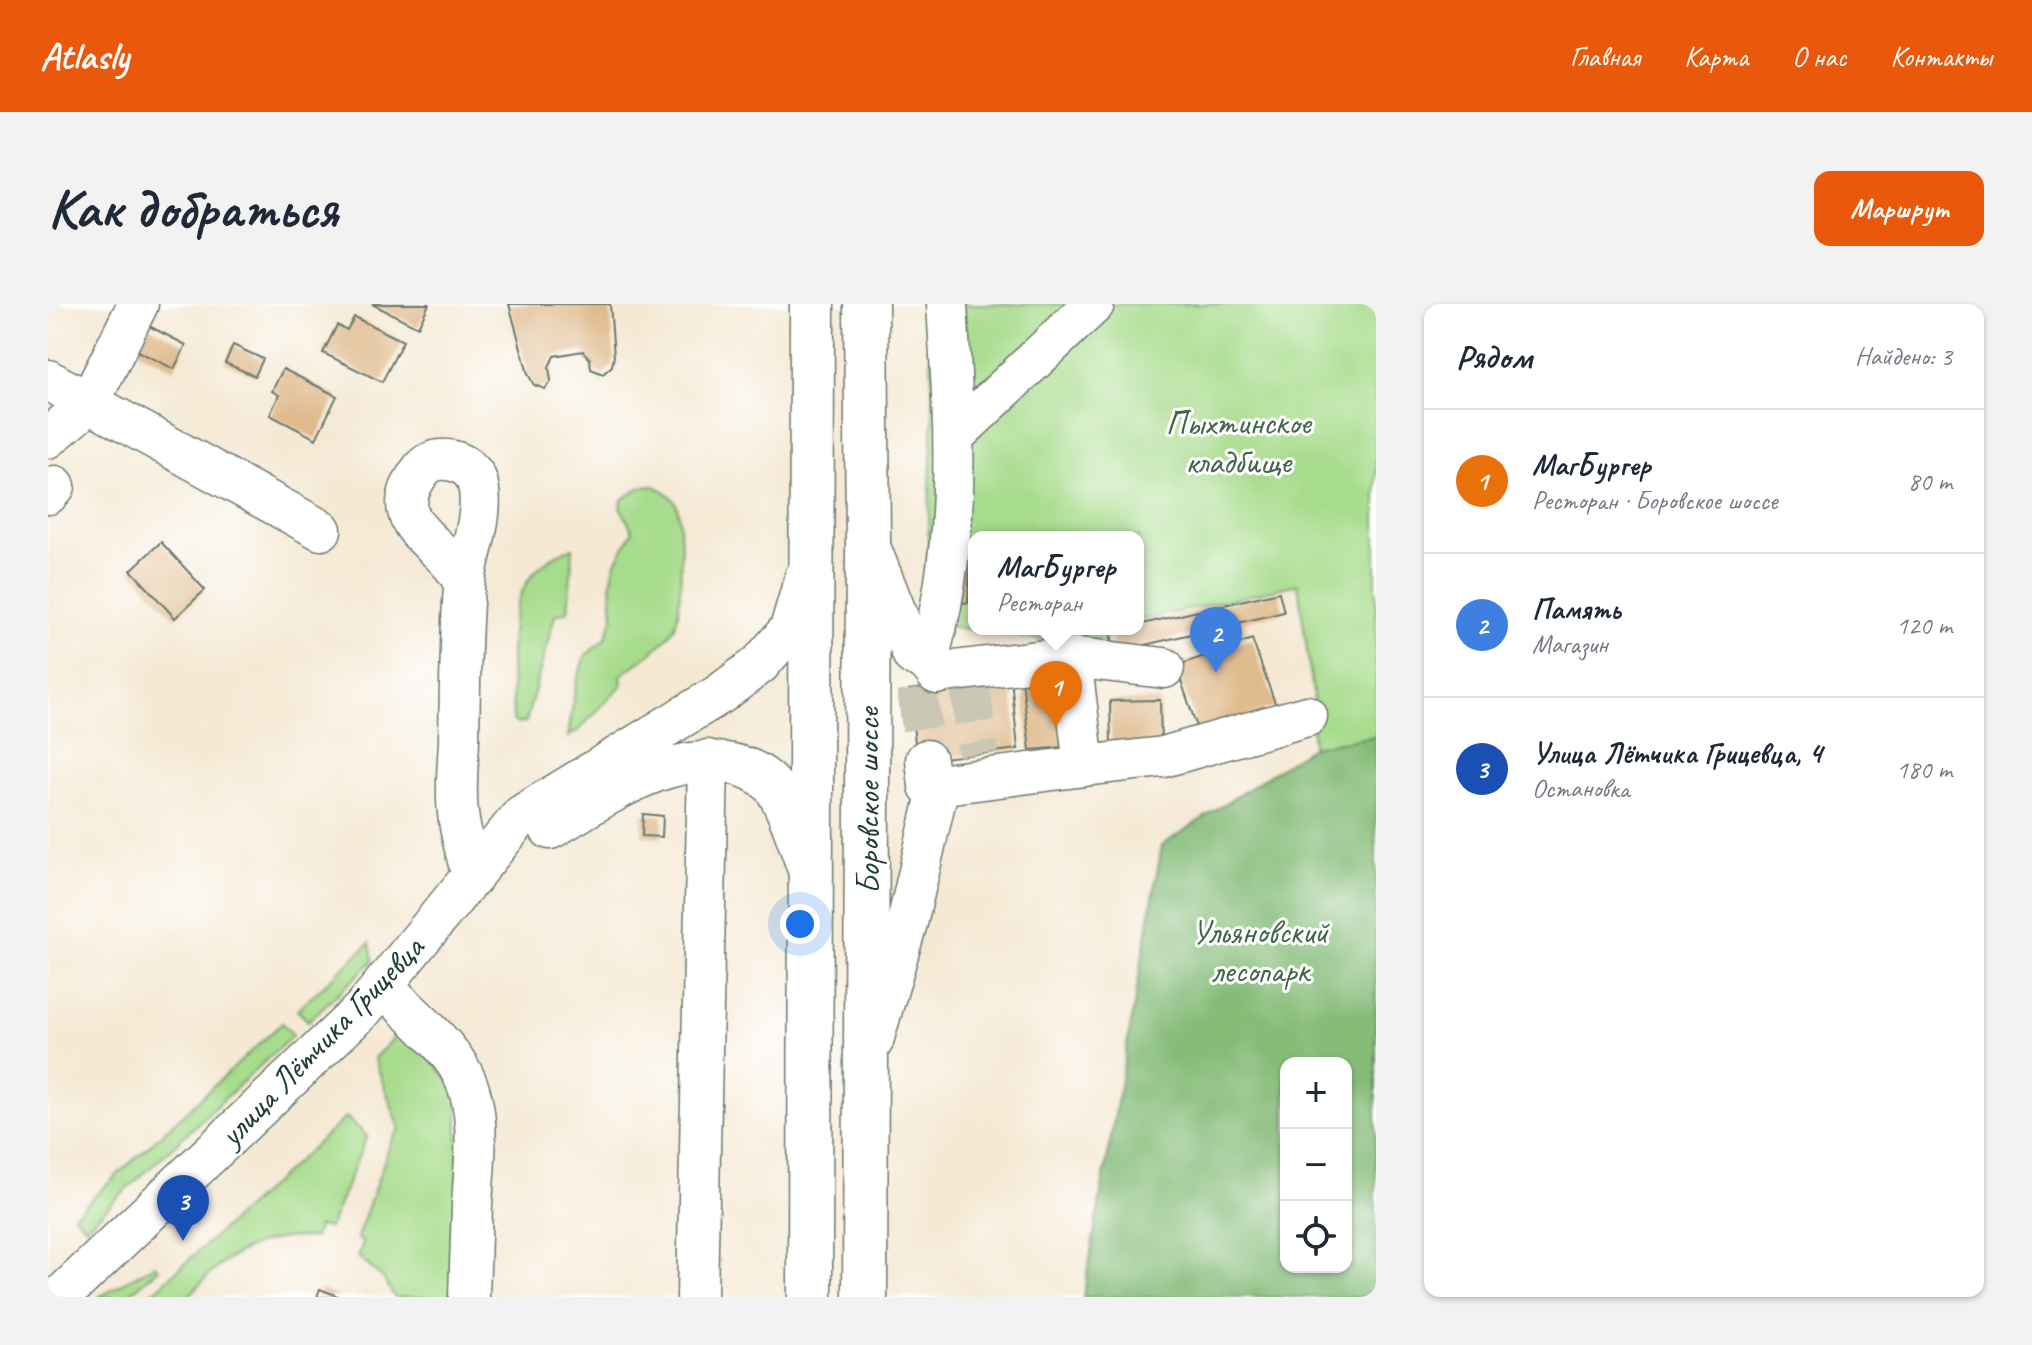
<!DOCTYPE html>
<html lang="ru">
<head>
<meta charset="utf-8">
<style>
	body { margin:0; font-family:Caveat,sans-serif; background:#f2f2f3; color:#1f2937 }
	.controls { position:absolute; right:24px; bottom:24px; display:grid; overflow:hidden; border-radius:16px; box-shadow:0 2px 6px #0004 }
	.controls button { width:72px; height:72px; display:grid; place-items:center; padding:0; border:0; border-bottom:2px solid #e0e1e3; background:#fff; color:#1f2937; font:40px sans-serif }
	.you { position:absolute; left:752px; top:620px; width:28px; height:28px; margin:-20px; border:6px solid #fff; border-radius:50%; background:#1a73e8; box-shadow:0 0 0 12px #1a73e833 }
	.badge { display:grid; place-items:center; width:52px; height:52px; border-radius:50%; background:#ea580c; color:#fff; font-size:26px; font-weight:700 }
	.pin { position:absolute; translate:-50% -66px; filter:drop-shadow(0 2px 4px #0008) }
	.pin::after { content:''; position:absolute; top:42px; width:28px; height:24px; background:inherit; clip-path:polygon(0 0,100% 0,50% 100%) }
	.popup { position:absolute; left:920px; top:227px; width:176px; height:104px; box-sizing:border-box; display:grid; place-content:center; border-radius:16px; background:#fff; filter:drop-shadow(0 2px 6px #0005); font-size:26px; white-space:nowrap; color:#747a83 }
	.popup b { font-size:30px; color:#1f2937 }
	.popup::after { content:''; position:absolute; left:50%; top:100%; margin-left:-16px; border:16px solid transparent; border-top-color:#fff }
	.list { margin:0; padding:0; list-style:none }
	h2 { display:flex; justify-content:space-between; align-items:center; height:104px; margin:0; padding:0 32px; font-size:34px }
	h2 small { font-size:26px; font-weight:400; color:#747a83 }
	.list li { display:grid; grid-template-columns:52px 1fr auto; gap:24px; align-items:center; box-sizing:border-box; height:144px; padding:0 32px; border-top:2px solid #e0e1e3 }
	.list b { display:block; font-size:30px; white-space:nowrap }
	.list p { margin:0; font-size:26px; white-space:nowrap; color:#747a83 }
	.list em { font-size:26px; font-style:normal; color:#747a83 }
	.icon { flex:none; width:44px; height:44px; fill:none; stroke:currentColor; stroke-width:2; stroke-linecap:round; stroke-linejoin:round }
	.map { position:relative; flex:none; width:1328px; height:993px; overflow:hidden; border-radius:16px }
	header { display:flex; align-items:center; gap:48px; box-sizing:border-box; height:112px; padding:0 40px; background:#ea580c; color:#fff }
	header strong { font-size:38px }
	nav { display:flex; gap:44px; margin-inline-start:auto; font-size:28px }
	.intro { display:flex; align-items:center; justify-content:space-between; box-sizing:border-box; height:192px; padding:0 48px }
	h1 { margin:0; font-size:56px }
	.button { padding:20px 36px; border-radius:16px; background:#ea580c; color:#fff; font-size:28px; font-weight:700 }
	main { display:flex; gap:48px; padding:0 48px }
	aside { flex:1; background:#fff; border-radius:16px; box-shadow:0 2px 6px #0004 }
	.map>svg:first-child { display:block }
	.green { fill:#a7dc8c; stroke:#638c60; stroke-width:2 }
	.forest { fill:#85bc78; stroke:#527c56; stroke-width:2; fill-rule:evenodd }
	.building { fill:#e0bb8e }
	.lines { fill:none; stroke-linecap:round; stroke-linejoin:round }
	.minor-tunnel { stroke:#cac7b4; stroke-width:40; stroke-dasharray:40 20; stroke-linecap:butt }
	.minor-casing { stroke:#6a796c; stroke-width:43 }
	.major-casing { stroke:#6a796c; stroke-width:47 }
	.minor { stroke:#fff; stroke-width:40 }
	.major { stroke:#fff; stroke-width:44 }
	.labels { text-anchor:middle; dominant-baseline:central; stroke-width:6; stroke-linejoin:round; paint-order:stroke }
	.park-label { font-size:34px; fill:#41654a; stroke:#fff }
	.street-label { font-size:34px; fill:#1f3d34; stroke:#fff }
</style>
</head>
<body>
<header>
<strong>Atlasly</strong>
<nav><a>Главная</a><a>Карта</a><a>О нас</a><a>Контакты</a></nav>
</header>
<div class="intro"><h1>Как добраться</h1><a class="button">Маршрут</a></div>
<main>
<div class="map">
<svg width="1328" height="993" viewBox="0 0 1328 993">
	<rect width="100%" height="100%" fill="#fff"/>
	<filter id="ink" filterUnits="userSpaceOnUse"><feTurbulence type="fractalNoise" baseFrequency=".0125" numOctaves="2"/><feDisplacementMap in="SourceGraphic" scale="16" xChannelSelector="R" yChannelSelector="G"/><feConvolveMatrix kernelMatrix="1 2 1 2 8 2 1 2 1" color-interpolation-filters="sRGB"/></filter>
	<filter id="wash" filterUnits="userSpaceOnUse"><feTurbulence type="fractalNoise" baseFrequency=".006" numOctaves="4" result="noise"/><feDisplacementMap in="SourceGraphic" scale="32" xChannelSelector="R" yChannelSelector="G"/><feGaussianBlur stdDeviation="1.8" result="paint"/><feColorMatrix in="noise" values="0 0 0 0 0 0 0 0 0 0 0 0 0 0 0 0 0 1.4 0 .05"/><feComposite in="paint" operator="in"/></filter>
	<g filter="url(#wash)">
		<rect width="100%" height="100%" fill="#f5e9d4"/>
		<g class="green">
			<polygon points="881,0 1328,0 1328,432 1264,443 1266,398 1250,280 1090,317 1090,233 926,233 926,325 1057,325 1057,345 877,319 885,107"/>
			<path d="M606 182C616 186 625 192 629 202 634 221 635 312 625 326 612 345 591 358 573 371L574 381 531 426 520 433 528 380 538 351 557 335 565 314 563 279 567 260 585 227 572 203 574 196 593 183Z"/>
			<path d="M525 244 520 307 507 311 478 418 469 420 465 416C464 352 448 269 525 244Z"/>
			<polygon points="322,639 325,657 260,717 249,706"/>
			<polygon points="234,719 245,731 38,923 26,911"/>
			<polygon points="356,724 410,787 410,993 346,993 335,974 310,953 315,939 309,934 343,838 352,825 326,754"/>
			<path d="M298 813 319 832 281 924 270 922 266 934C212 928 174 953 140 993L125 991 124 993H100Z"/>
			<polygon points="107,961 111,965 78,993 51,993"/>
		</g>
		<path class="forest" d="M1328 432V993H1035L1114 541 1264 443ZM1238 759H1298V963H1238Z"/>
		<g id="blocks">
			<g class="building">
				<polygon points="324,0 381,0 370,23"/>
				<polygon points="461,0 562,0 566,52 564,62 555,70 543,65 542,55 535,47 506,52 501,63 503,77 497,85 486,81 480,70"/>
				<polygon points="306,13 355,37 334,78 275,49 289,21 299,26"/>
				<polygon points="101,22 138,41 126,65 89,47"/>
				<polygon points="185,41 215,55 207,72 177,59"/>
				<polygon points="235,65 289,92 268,135 222,111 231,91 224,87"/>
				<polygon points="113,238 157,286 127,314 83,266"/>
				<polygon points="904,265 922,266 920,299 901,297"/>
				<polygon points="1231,288 1236,308 1067,348 1062,328 1090,325 1090,321"/>
				<polygon points="1204,335 1228,402 1151,429 1128,362"/>
				<polygon points="1018,362 1027,442 982,446 973,367"/>
				<polygon points="963,374 970,445 869,457 861,386"/>
				<polygon points="1112,396 1113,440 1063,441 1062,397"/>
				<polygon points="595,510 615,512 614,533 594,532"/>
				<polygon points="272,985 292,993 269,993"/>
			</g>
		</g>
	</g>
	<g filter="url(#ink)">
		<use href="#blocks" fill-opacity="0" stroke="#6a796c" stroke-width="2"/>
		<g class="lines">
			<g class="minor-tunnel">
				<polyline points="922,379 930,450"/>
				<polyline points="869,385 878,456"/>
			</g>
			<g class="minor-casing">
				<g id="minor">
					<polyline points="0,76 273,226"/>
					<polyline points="907,131 1046,0"/>
					<polyline points="0,134 41,99 90,0"/>
					<polyline points="0,190 7,182"/>
					<polyline points="822,243 865,351 879,357 889,370"/>
					<path d="M416 280C398 235 329 223 374 165 388 148 422 156 429 177 439 210 419 251 416 284 412 335 412 386 411 436 410 460 407 486 410 509 412 531 420 553 424 574"/>
					<polyline points="1023,353 1116,364"/>
					<path d="M879 357C915 243 906 118 899 0"/>
					<polyline points="878,456 881,482 1036,462 1023,353 889,369"/>
					<polyline points="1036,462 1115,453 1259,412"/>
					<path d="M502 525C560 492 626 441 695 463 708 467 722 476 729 488 743 512 751 542 761 568"/>
					<path d="M336 683C360 708 398 738 414 769 435 808 426 859 424 901 423 932 422 962 421 993"/>
					<polyline points="825,737 860,615 891,481"/>
					<polyline points="12,993 316,704 474,511 672,390 712,360 742,325 757,273"/>
					<polyline points="649,993 660,456"/>
				</g>
			</g>
			<g class="major-casing">
				<g id="major">
					<polyline points="762,993 764,0"/>
					<polyline points="817,993 820,237 818,0"/>
				</g>
			</g>
			<use href="#minor" class="minor"/>
			<use href="#major" class="major"/>
		</g>
	</g>
	<g class="labels">
		<g class="park-label">
			<text x="1190" y="118">Пыхтинское<tspan x="1190" dy="39">кладбище</tspan></text>
			<text x="1212" y="627">Ульяновский<tspan x="1212" dy="39">лесопарк</tspan></text>
		</g>
		<g class="street-label">
			<text transform="translate(819 497) rotate(-90)">Боровское шоссе</text>
			<text transform="translate(273 737) rotate(-46)">улица Лётчика Грицевца</text>
		</g>
	</g>
</svg>
<div class="controls">
<button>+</button>
<button>−</button>
<button><svg class="icon" aria-label="locate" viewBox="0 0 24 24"><circle cx="12" cy="12" r="6"/><path d="M12 2v4M12 18v4M2 12h4M18 12h4"/></svg></button>
</div>
<div class="you"></div>
<div class="pin badge" style="left:1008px;top:423px;background:#e8710a">1</div>
<div class="popup"><b>МагБургер</b>Ресторан</div>
<div class="pin badge" style="left:1168px;top:369px;background:#3f7fe0">2</div>
<div class="pin badge" style="left:135px;top:937px;background:#1a4fb4">3</div>
</div>
<aside>
<h2>Рядом<small>Найдено: 3</small></h2>
<ul class="list">
<li><span class="badge" style="background:#e8710a">1</span><div><b>МагБургер</b><p>Ресторан · Боровское шоссе</p></div><em>80 m</em></li>
<li><span class="badge" style="background:#3f7fe0">2</span><div><b>Память</b><p>Магазин</p></div><em>120 m</em></li>
<li><span class="badge" style="background:#1a4fb4">3</span><div><b>Улица Лётчика Грицевца, 4</b><p>Остановка</p></div><em>180 m</em></li>
</ul>
</aside>
</main>
</body>
</html>
